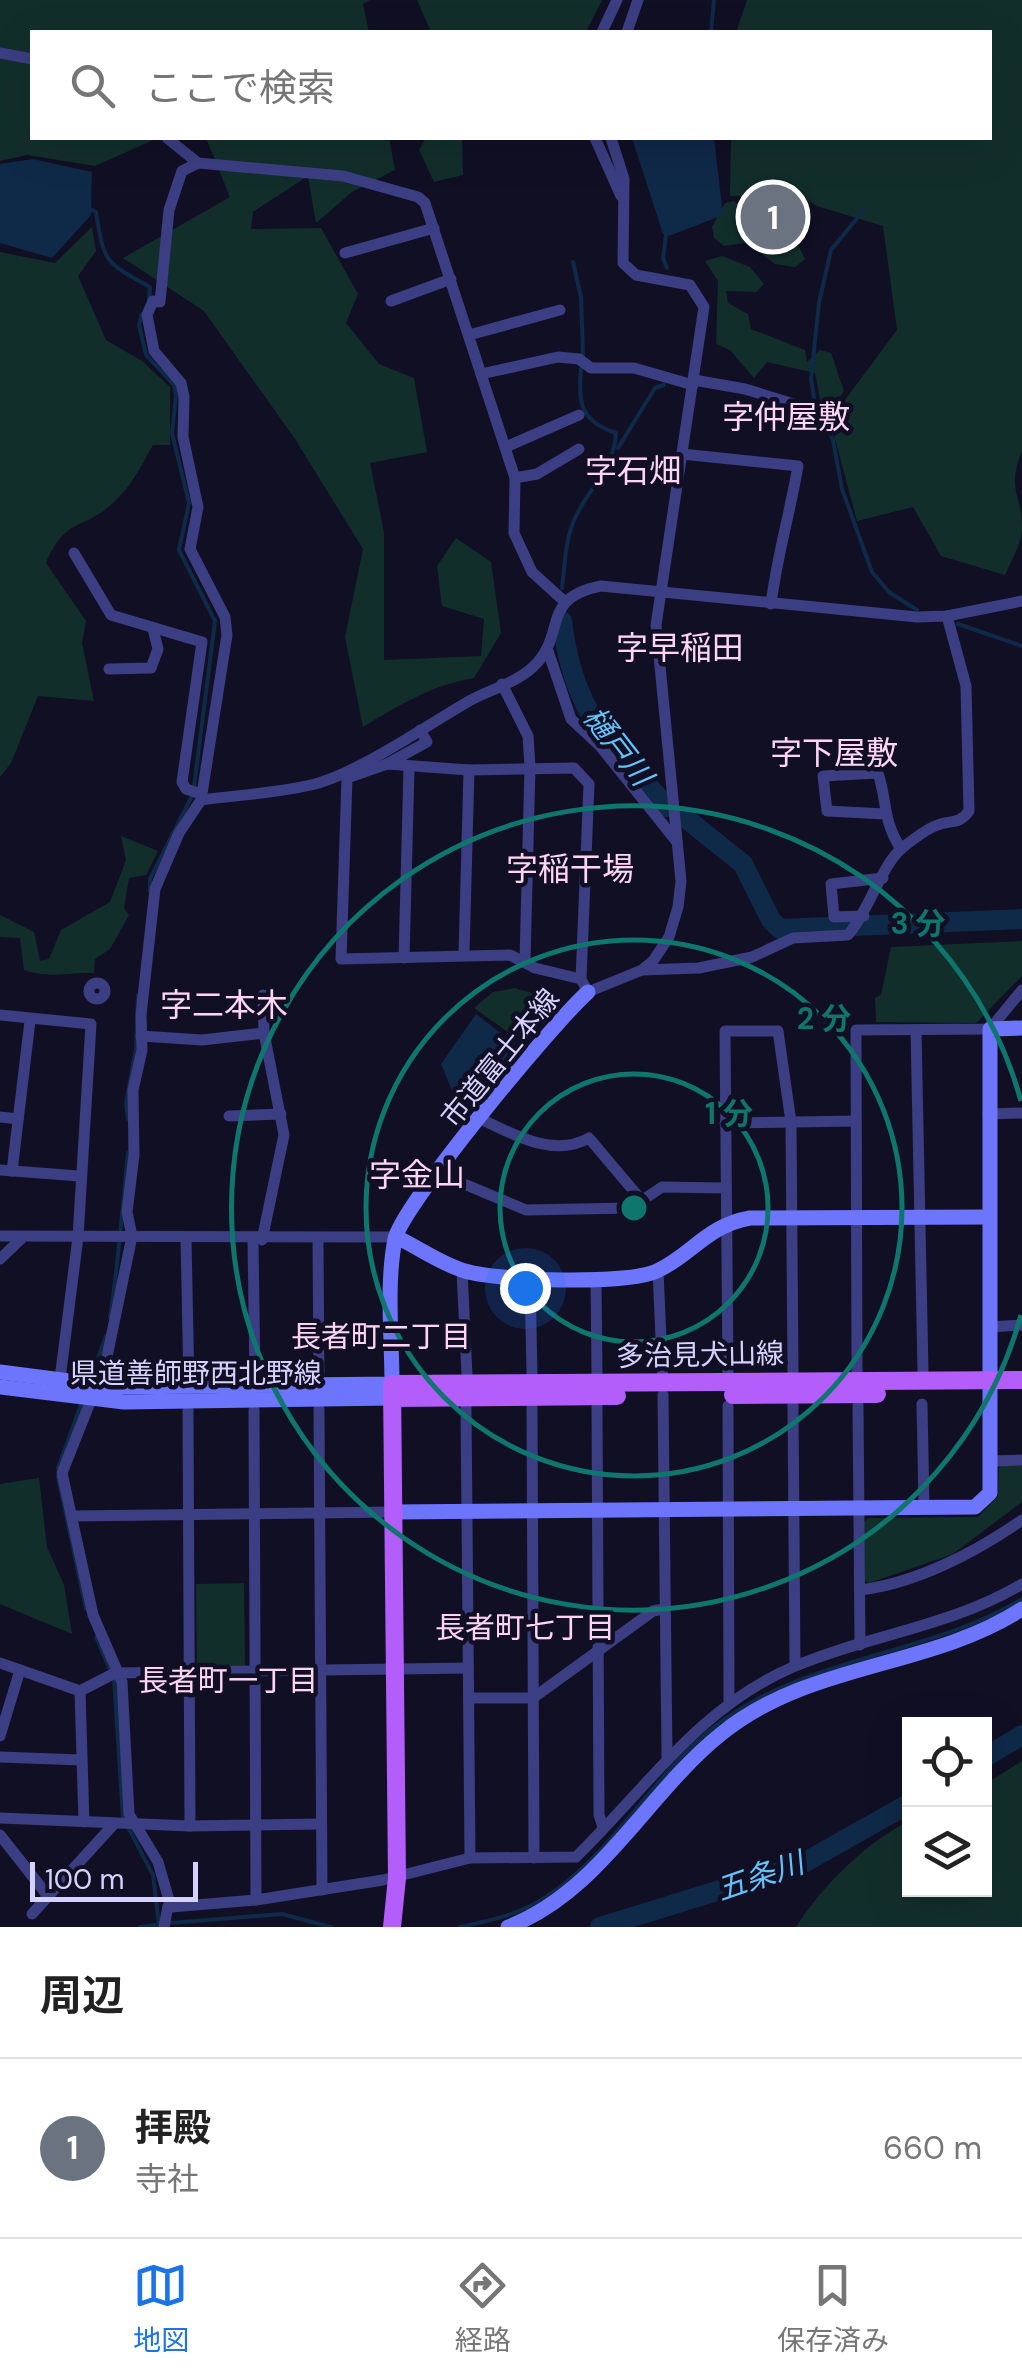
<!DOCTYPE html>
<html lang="ja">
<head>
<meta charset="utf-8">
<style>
	body { margin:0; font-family:"DM Sans","Noto Sans JP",sans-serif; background:#f6f6f6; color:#222 }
	.controls { position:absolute; right:30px; bottom:30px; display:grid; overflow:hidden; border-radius:0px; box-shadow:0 10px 40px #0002 }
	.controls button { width:90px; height:90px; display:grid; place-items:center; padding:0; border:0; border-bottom:2px solid #e0e0e0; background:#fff; color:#222; font:50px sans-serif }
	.scale { position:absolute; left:30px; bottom:25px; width:168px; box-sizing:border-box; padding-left:10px; border:5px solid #d5d3fe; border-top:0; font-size:28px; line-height:35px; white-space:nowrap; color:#d5d3fe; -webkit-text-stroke:8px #110f24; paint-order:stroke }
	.you { position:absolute; left:525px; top:1288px; width:35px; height:35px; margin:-25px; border:8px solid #fff; border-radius:50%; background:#1a73e8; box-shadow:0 0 0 15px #1a73e833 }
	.badge { display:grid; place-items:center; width:65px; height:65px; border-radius:50%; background:#1a73e8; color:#fff; font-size:32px; font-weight:700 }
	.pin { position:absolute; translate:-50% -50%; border:5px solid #fff; box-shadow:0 2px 10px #0006 }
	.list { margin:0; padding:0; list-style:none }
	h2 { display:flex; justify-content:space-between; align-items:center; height:130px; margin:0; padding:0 40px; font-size:42px }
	h2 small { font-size:32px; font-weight:400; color:#767676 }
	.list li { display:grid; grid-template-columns:65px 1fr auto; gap:30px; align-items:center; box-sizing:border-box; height:180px; padding:0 40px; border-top:2px solid #e0e0e0 }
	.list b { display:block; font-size:38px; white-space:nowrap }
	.list p { margin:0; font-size:32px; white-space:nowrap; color:#767676 }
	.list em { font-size:32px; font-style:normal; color:#767676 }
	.icon { flex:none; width:55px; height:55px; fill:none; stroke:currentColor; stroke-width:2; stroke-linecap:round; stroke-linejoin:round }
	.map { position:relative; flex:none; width:1022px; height:1927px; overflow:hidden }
	.search { position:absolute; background:#fff; box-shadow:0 10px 40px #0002; left:30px; right:30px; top:30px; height:110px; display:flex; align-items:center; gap:25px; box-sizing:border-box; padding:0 35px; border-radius:0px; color:#767676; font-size:38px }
	.sheet { height:310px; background:#fff }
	nav { display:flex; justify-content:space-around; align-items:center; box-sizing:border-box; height:140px; border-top:2px solid #e0e0e0; background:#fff; font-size:28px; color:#767676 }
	nav a { display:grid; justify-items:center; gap:5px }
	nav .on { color:#1a73e8 }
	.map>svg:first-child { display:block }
	.green { fill:#122e2b }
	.water { fill:#0f2948 }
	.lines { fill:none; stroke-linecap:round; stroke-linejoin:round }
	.stream { stroke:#0f2948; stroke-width:4 }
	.river { stroke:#0f2948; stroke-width:20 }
	.street { stroke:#3b3e82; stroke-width:11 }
	.secondary { stroke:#6d75fc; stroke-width:15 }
	.primary { stroke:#b35dfb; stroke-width:18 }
	.ring { fill:none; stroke:#0f766e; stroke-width:5 }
	.labels { text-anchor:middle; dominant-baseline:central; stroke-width:9; stroke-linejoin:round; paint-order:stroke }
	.street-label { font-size:28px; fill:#d5d3fe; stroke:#110f24 }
	.water-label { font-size:30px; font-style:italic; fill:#64c2fc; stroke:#110f24 }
	.neighbourhood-label { font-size:30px; fill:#fed5f3; stroke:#110f24 }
	.quarter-label { font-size:32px; fill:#fed5f3; stroke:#110f24 }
	.centre { fill:#0f766e; stroke:#110f24; stroke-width:5 }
	.ring-label { font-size:30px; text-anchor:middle; font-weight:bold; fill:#0f766e; stroke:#110f24; stroke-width:9; stroke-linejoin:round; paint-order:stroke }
</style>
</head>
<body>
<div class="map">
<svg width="1022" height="1927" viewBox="0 0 1022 1927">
	<rect width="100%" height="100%" fill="#110f24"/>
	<g class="green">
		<polygon points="0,0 370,0 363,4 369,32 32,32 32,138 158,138 95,166 27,155 0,161"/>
		<polygon points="417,0 602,0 586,32 431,32"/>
		<path d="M747 0H1022V451C1006 490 1022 493 1022 529 1021 545 1011 561 1005 575L941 556 913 507 857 521 830 420 897 330 883 226 817 206 782 185 765 197 730 196 731 138H990V32H736Z"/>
		<path d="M206 138H389L395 170 352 192 316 223 308 176 253 212 251 229 321 228 358 294 346 323 379 364 414 378 427 452 370 463 384 532V660L481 656 484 619 442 606 437 566 456 538 491 562 501 633 474 678C432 685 399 705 363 727L345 637 363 549 295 439 204 311 123 258 230 197Z"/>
		<polygon points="426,138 462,138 463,175 434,182 419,150"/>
		<polygon points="734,201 765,232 798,245 805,259 795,267 775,264 746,243 724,246 714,238 712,227 725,203"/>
		<path d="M92 227 96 251 78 276 106 340 142 361 170 387V445H153C141 466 131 487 113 503 83 531 66 516 46 563L86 621 82 643 94 701 38 696 11 763 0 777V252L55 263Z"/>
		<polygon points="722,256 750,267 764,284 756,292 726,291 728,303 748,314 751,329 805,350 807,362 820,350 831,353 844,391 824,420 815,373 767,362 754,378 730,350 716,344 718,281 705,261"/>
		<path d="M121 836 158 851 146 875 129 878 124 908 129 915 110 949 95 959 94 973C66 972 51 979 24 970L20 938 0 937V915L34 932 40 961 49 959 61 930 110 902 126 860Z"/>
		<polygon points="1022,941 1022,976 976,1023 876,1022 875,998 881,995 891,947"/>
		<polygon points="515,988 538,995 552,1009 525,1044 474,1008 493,992"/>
		<polygon points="999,1466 1022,1466 1022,1502 953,1554 869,1583 865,1581 864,1522 869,1518 978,1517 998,1496"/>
		<polygon points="39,1478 47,1547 64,1585 72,1634 0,1604 0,1484"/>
		<polygon points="244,1583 245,1667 197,1667 196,1584"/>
		<path d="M1022 1761V1927H796C822 1886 865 1843 909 1821L910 1890H984L985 1784Z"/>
	</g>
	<g class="water">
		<polygon points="632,138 714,138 723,215 669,236 663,234"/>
		<polygon points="33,159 92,172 91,215 52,258 0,243 0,164"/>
		<polygon points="476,1014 520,1048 470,1109 452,1091 441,1064"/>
	</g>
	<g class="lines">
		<g class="stream">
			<polyline points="711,32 714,0"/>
			<path d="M88 208 96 212C104 262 104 262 150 287L149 301"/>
			<polyline points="863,211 831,250 819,303 811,379 815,405 833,440 842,489 872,572 889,592 917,610"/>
			<polyline points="666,235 663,258 667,268"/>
			<polyline points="573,262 581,297 583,356"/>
			<polyline points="142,314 139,325 146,355 174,385 176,396 172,433 189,503 179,550 215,621 194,787"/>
			<polyline points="618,448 655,388 664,385"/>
			<path d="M562 588C565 564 565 540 575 518 589 488 615 466 616 433 580 421 578 403 581 368"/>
			<polyline points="958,624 1022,646"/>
			<polyline points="150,891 150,879 192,796"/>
			<polyline points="128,1119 126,1103 136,1048 138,995"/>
			<path d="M110 1317C119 1261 122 1209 128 1153"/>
			<polyline points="91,1379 106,1336"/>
			<polyline points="58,1468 82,1402"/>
			<polyline points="58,1477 86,1609"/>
			<polyline points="96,1637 110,1670"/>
			<polyline points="114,1679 123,1818"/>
			<polyline points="128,1827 153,1875 159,1925"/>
			<polyline points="171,1923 282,1914 331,1927"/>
			<polyline points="140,1927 155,1925"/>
			<path d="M460 1927C489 1921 521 1914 546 1897 617 1851 656 1767 725 1719 815 1655 930 1655 1022 1599"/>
		</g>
		<g class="river">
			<path d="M562 621C574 716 608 739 667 807"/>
			<polyline points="683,816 743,864 771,920 780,929 1022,919"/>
			<polyline points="984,1758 1022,1735"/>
			<polyline points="600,1927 798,1866 910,1803"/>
		</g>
		<g class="street">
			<polyline points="602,32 617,0"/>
			<polyline points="627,32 638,0"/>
			<polyline points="0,53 32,59"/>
			<polyline points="167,138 198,163 343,176 418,197 425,203 515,478 514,533 532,572 564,601"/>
			<polyline points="595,138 621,196"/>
			<polyline points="345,253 434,228"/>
			<polyline points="391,301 451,279"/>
			<polyline points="469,335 560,310"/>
			<polyline points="481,374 558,357 579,359 591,368 634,368 693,385"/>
			<polyline points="694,380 745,389 813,410"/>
			<polyline points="506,447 579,415"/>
			<path d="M682 454 798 466C790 513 777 556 771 604"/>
			<polyline points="515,478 537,474 579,449"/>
			<polyline points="74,553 111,615 202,642 182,782 186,789 201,794"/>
			<polyline points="547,648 571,719 600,746 677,842"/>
			<polyline points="109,669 151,668 158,649 153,629"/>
			<polyline points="502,684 528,736 530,767 525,960"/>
			<polyline points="387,764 427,742 420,730"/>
			<path d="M201 800C238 795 279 793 315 784 362 771 427 725 471 700 490 690 517 682 533 667 568 634 539 598 601 586L917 617 947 616 1022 601"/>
			<path d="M885 814 827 811 823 776 878 773C888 804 882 819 901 849"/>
			<polyline points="864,916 834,917 831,884 883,878"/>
			<polyline points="464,954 469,770"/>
			<polyline points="404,958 409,768"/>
			<path d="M642 970 699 968 752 957 793 938 848 935C869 911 881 866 902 848 911 841 925 830 935 826 950 819 958 826 969 811L966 686 947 616"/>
			<polyline points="581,979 535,968 510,955 341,959 347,778 387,764 469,770 574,768 589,784 581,979 588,992 642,970 653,961 669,937 678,907 681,881 656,625 704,307 690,285 636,275 623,263 624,179 611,138"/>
			<circle cx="97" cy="991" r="8"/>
			<polyline points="0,1015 91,1024 78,1237 60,1379"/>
			<polyline points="916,1030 923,1371"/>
			<polyline points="141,1036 202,1040 264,1033"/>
			<polyline points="988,1114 1022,1113"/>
			<polyline points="229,1116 281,1114"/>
			<polyline points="0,1117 18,1119"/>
			<path d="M481 1119C514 1135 554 1158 589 1138L643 1202"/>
			<polyline points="725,1123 856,1121"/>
			<polyline points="0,1170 79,1176"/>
			<polyline points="12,1171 30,1021"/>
			<polyline points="438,1173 526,1210 631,1208 662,1187 725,1188"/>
			<polyline points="0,1236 396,1237"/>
			<polyline points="318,1238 319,1384"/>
			<polyline points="186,1239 189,1386"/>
			<polyline points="253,1240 255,1379"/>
			<polyline points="262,1240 284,1135 264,1033 263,995"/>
			<polyline points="0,1259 21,1239"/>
			<polyline points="462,1271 467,1375"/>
			<polyline points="658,1271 663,1383"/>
			<polyline points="596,1278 597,1374"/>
			<polyline points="530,1279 532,1374"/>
			<polyline points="989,1327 1022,1325"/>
			<polyline points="857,1372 856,1030 990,1029 1022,990"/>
			<polyline points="728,1373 725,1031 778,1031 791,1122 793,1372"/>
			<polyline points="101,1386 132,1236 127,1212 134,1155 133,1090 142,1050 141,1015 155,889 179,833 201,800 227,635 225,617 190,549 198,507 183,437 184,397 181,383 154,351 147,315 153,301 160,302 169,210 182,171 198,163"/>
			<polyline points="663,1395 667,1757"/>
			<path d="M91 1400 62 1473 93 1615 122 1682 129 1814 158 1862 171 1907 256 1900 383 1880 470 1858 576 1857C647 1788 698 1708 793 1667 868 1635 950 1627 1022 1584"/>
			<polyline points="922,1404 924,1507"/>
			<polyline points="793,1405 795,1666"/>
			<polyline points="858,1405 860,1645"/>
			<polyline points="728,1406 729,1701"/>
			<polyline points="466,1407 470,1858"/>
			<polyline points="532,1407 534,1858"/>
			<polyline points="597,1407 599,1815 603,1827"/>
			<polyline points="319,1409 322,1890"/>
			<polyline points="188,1410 190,1826"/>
			<polyline points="254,1410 256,1900"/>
			<polyline points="991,1461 1022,1460"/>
			<polyline points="72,1516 393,1512"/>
			<path d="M860 1590C917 1583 976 1552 1022 1520"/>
			<polyline points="0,1663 80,1691 115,1673 468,1668"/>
			<polyline points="80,1691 84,1822"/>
			<polyline points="469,1698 533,1698 653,1611 664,1609"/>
			<polyline points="0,1736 20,1670"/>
			<polyline points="0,1757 81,1760"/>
			<polyline points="0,1818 190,1826 321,1824"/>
			<polyline points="0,1835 48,1896"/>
			<polyline points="32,1914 114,1824"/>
			<polyline points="164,1927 168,1906"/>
		</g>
		<g class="secondary">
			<path d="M396 1237C418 1247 441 1264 465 1271 498 1281 627 1285 657 1271 693 1254 706 1226 750 1218L988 1217"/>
			<path d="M0 1372 116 1387 392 1384C392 1337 386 1285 395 1239 403 1204 555 1021 588 992"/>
			<polyline points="0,1387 124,1402 392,1398"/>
			<polyline points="393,1512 975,1507 990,1493 990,1029 1022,1028"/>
			<path d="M508 1927C600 1892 646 1794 721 1734 809 1662 929 1669 1022 1609"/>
		</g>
		<g class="primary">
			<polyline points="733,1395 877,1394"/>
			<polyline points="392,1398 617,1396"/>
			<polyline points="392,1927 397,1878 392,1384 1022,1380"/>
		</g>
	</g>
	<g class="ring">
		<circle cx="634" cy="1208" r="134"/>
		<circle cx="634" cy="1208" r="268"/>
		<path d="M1021 1315A402 402 0 1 1 1021 1101"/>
	</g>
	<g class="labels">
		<g class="street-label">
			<text transform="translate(500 1058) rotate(-51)">市道富士本線</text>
			<text transform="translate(700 1355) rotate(-1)">多治見犬山線</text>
			<text x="196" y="1373">県道善師野西北野線</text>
		</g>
		<g class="water-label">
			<text transform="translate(618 746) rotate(52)">樋戸川</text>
			<text transform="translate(760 1876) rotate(-19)">五条川</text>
		</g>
		<g class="neighbourhood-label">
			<text x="381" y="1336">長者町二丁目</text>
			<text x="525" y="1627">長者町七丁目</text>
			<text x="228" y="1680">長者町一丁目</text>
		</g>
		<g class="quarter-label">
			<text x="786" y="417">字仲屋敷</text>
			<text x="633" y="471">字石畑</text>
			<text x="680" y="648">字早稲田</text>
			<text x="834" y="753">字下屋敷</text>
			<text x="570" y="869">字稲干場</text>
			<text x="224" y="1005">字二本木</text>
			<text x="417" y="1175">字金山</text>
		</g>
	</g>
	<circle cx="634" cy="1208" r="15" class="centre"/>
	<g class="ring-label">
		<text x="918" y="934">3 分</text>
		<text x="824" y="1029">2 分</text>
		<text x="729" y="1124">1 分</text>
	</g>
</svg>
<div class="controls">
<button><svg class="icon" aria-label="locate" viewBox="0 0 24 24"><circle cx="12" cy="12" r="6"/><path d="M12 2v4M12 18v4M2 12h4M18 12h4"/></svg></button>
<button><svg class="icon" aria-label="layers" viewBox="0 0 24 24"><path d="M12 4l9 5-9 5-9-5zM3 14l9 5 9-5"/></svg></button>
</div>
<div class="scale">100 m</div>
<div class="you"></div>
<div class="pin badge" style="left:773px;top:217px;background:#6b7280">1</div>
<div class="search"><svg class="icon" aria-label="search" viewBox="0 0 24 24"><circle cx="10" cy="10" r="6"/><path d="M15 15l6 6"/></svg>ここで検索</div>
</div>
<section class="sheet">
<h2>周辺<small></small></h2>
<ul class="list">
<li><span class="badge" style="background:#6b7280">1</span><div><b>拝殿</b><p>寺社</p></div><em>660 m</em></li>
</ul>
</section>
<nav>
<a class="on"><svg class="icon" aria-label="map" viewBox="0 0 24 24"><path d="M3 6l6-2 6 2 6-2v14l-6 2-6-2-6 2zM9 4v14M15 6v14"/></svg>地図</a>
<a><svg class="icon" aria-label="directions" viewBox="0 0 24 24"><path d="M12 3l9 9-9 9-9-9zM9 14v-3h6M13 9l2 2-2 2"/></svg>経路</a>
<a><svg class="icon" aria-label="saved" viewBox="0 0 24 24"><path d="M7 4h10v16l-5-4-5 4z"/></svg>保存済み</a>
</nav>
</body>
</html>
